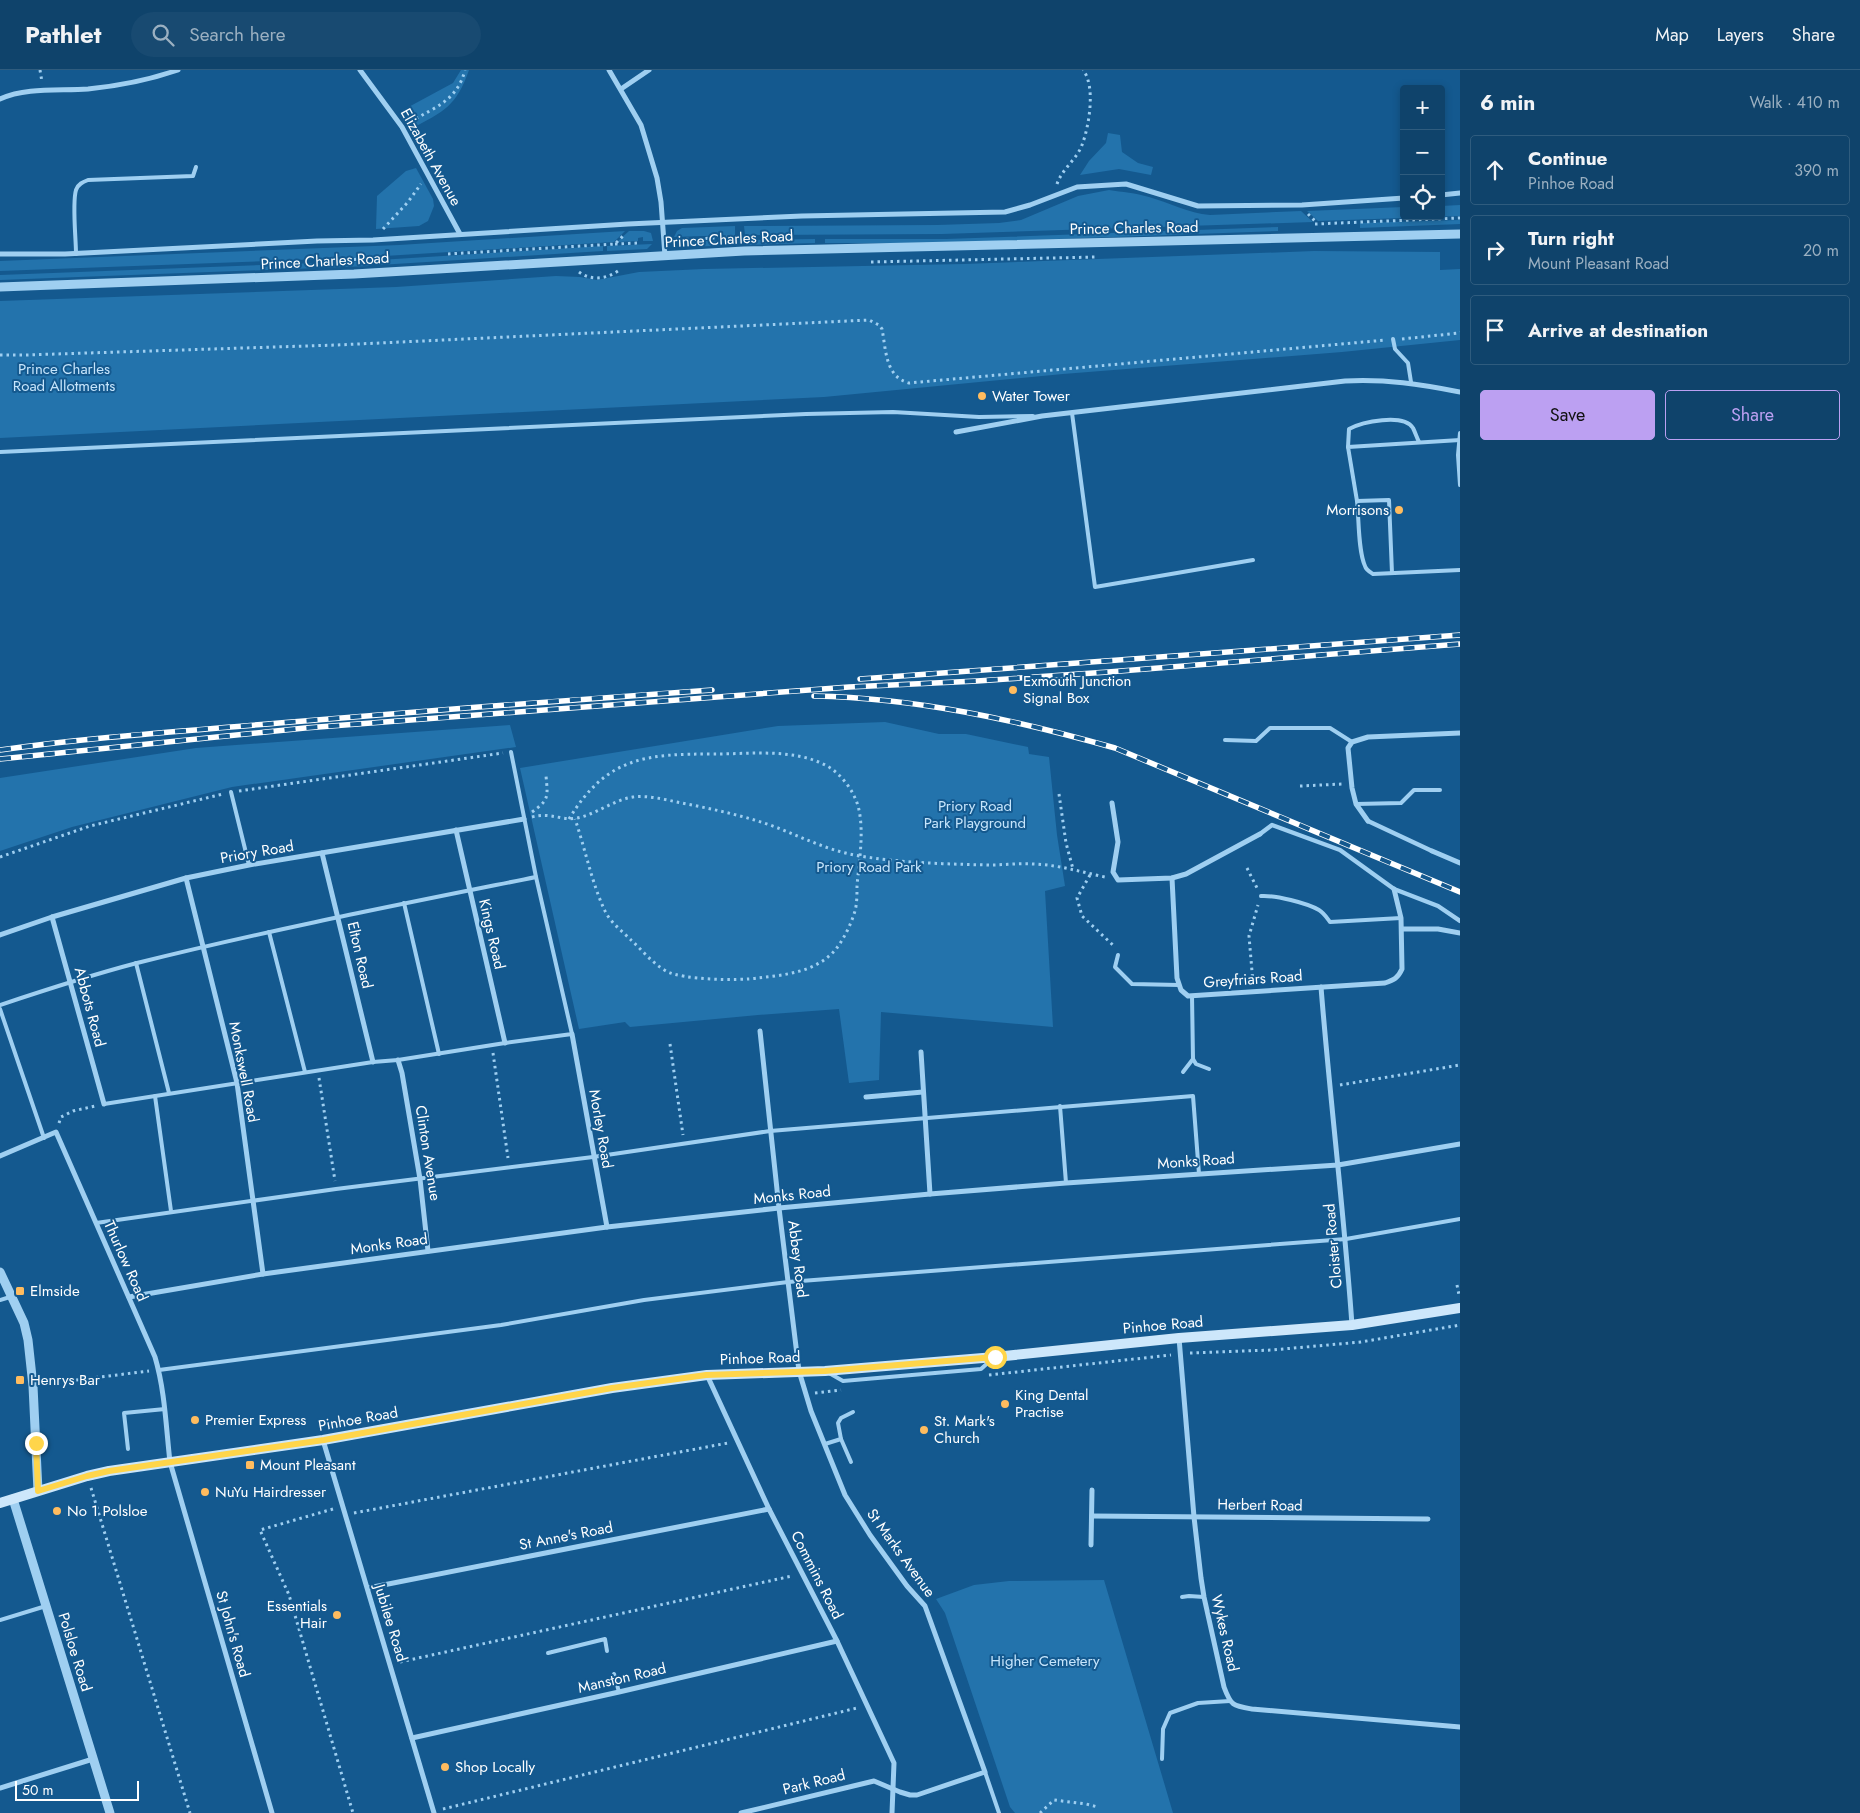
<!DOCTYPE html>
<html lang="en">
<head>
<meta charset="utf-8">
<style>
	body { margin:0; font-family:Jost,sans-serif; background:#184a71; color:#f1f3f6 }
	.controls { position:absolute; right:15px; top:15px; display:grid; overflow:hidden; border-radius:5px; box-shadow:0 2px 8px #0003 }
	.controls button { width:45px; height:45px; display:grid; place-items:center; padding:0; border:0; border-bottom:1px solid #2f5c7e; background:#0f436b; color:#f1f3f6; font:25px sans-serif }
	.scale { position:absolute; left:15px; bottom:12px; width:124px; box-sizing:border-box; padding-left:5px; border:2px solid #fff; border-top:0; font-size:14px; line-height:18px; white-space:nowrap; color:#fff; -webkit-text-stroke:4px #14598f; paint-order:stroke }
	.stop { position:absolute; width:15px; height:15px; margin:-11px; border:4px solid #ffd54a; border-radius:50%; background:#fff }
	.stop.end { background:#ffd54a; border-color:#fff; box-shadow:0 1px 5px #0008 }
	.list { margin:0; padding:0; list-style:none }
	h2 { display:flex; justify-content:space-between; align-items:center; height:65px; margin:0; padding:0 20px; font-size:21px }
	h2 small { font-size:16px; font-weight:400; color:#9bb0c1 }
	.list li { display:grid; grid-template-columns:32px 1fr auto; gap:15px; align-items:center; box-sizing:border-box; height:70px; margin:0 10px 10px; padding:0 10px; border:1px solid #2f5c7e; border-radius:5px }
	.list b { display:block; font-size:19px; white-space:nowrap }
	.list p { margin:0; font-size:16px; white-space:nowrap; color:#9bb0c1 }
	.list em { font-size:16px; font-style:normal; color:#9bb0c1 }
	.actions { display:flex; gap:10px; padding:15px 20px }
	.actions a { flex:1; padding:11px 0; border:1px solid #bca0f2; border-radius:5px; text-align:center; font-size:18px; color:#bca0f2 }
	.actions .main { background:#bca0f2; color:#111 }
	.icon { flex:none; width:28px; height:28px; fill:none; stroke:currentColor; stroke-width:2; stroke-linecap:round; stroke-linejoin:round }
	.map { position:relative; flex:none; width:1460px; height:1743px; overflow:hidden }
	header { display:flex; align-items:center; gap:30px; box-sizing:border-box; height:70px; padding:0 25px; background:#0f436b; border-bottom:1px solid #2f5c7e }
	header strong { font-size:24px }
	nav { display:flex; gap:28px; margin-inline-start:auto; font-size:18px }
	.search { width:350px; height:45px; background:#184a71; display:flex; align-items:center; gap:12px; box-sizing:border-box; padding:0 18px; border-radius:28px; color:#9bb0c1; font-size:19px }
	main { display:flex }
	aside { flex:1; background:#0f436b }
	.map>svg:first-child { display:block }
	.green { fill:#2373ac }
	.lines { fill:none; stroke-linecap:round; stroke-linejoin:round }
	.path { stroke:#9fcff1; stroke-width:3; stroke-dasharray:2.5 4; stroke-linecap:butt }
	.service { stroke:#9fcff1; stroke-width:4 }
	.pedestrian { stroke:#9fcff1; stroke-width:4.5 }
	.minor { stroke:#9fcff1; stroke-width:5 }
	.tertiary { stroke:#9fcff1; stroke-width:9 }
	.secondary { stroke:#cde7fb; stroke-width:10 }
	.rail-casing { stroke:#fff; stroke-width:5.5 }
	.rail { stroke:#14598f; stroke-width:4; stroke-dasharray:11; stroke-linecap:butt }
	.route { stroke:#ffd54a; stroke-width:6 }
	.poi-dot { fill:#ffbc5f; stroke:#14598f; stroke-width:2 }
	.labels { text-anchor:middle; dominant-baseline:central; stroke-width:4; stroke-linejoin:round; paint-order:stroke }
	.street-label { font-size:15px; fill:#fff; stroke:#14598f }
	.park-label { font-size:15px; fill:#c6e5fc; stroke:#14598f }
	.poi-label { font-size:15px; fill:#fff; stroke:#14598f; text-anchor:start }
</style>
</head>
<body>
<header>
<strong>Pathlet</strong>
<div class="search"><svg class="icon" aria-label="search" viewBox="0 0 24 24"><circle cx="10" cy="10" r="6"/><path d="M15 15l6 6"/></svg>Search here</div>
<nav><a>Map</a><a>Layers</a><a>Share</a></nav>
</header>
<main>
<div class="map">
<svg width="1460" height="1743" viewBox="0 0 1460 1743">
	<rect width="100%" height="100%" fill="#14598f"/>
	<g class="green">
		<path d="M461 0H469C456 37 444 41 411 59L403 40 453 13Z"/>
		<polygon points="1108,63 1120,65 1122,82 1138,93 1153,97 1151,105 1119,99 1080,105 1089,91 1106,73"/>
		<polygon points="416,98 433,129 434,136 428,151 419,156 376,159 377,126 406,101"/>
		<path d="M1109 120C1122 122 1136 123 1149 127 1170 133 1188 143 1210 145L1301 141 1313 152 942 164 745 165 744 156 937 155 999 153 1021 150 1078 126Z"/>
		<polygon points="1460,135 1460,146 1318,151 1307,141 1404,137 1404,146 1441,146 1441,136"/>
		<polygon points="1460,150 1460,154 1360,158 1360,153"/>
		<polygon points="735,156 735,165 674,167 677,161 682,158"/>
		<polygon points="1278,157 1278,161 945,173 825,173 825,169 946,169"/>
		<polygon points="625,161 614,172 352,188 0,201 0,191 399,175"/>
		<polygon points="629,161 644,161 651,163 653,171 643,171 643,167 638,168 638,171 617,172"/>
		<polygon points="815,169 815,173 745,175 746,170"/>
		<polygon points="735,170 735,175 687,177 682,176 676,172"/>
		<polygon points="652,174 647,179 607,181 607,176"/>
		<polygon points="603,176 603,181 379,195 379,190"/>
		<polygon points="1314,181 1440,182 1440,200 1460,199 1460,270 1342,282 1063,304 824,327 0,368 0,231 396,217 556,206 580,207 597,210 639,202 704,199 964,194"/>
		<polygon points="369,191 370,196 0,210 0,205"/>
		<polygon points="885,652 939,664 966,664 1028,677 1029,684 1049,687 1057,765 1065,816 1045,821 1053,957 881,942 879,1010 849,1013 839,939 758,945 630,957 625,952 579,959 520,698 778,656"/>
		<polygon points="510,655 516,677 232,717 72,757 0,781 0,708 196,678"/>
		<polygon points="1104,1510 1173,1743 1015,1743 1010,1737 945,1543 936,1529 974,1515 1009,1511"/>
	</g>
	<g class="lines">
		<g class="path">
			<polyline points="40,0 42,12"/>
			<path d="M410 52C435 37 457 31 465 0"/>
			<path d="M1057 114C1062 99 1077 89 1082 75 1089 57 1096 16 1083 0"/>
			<polyline points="1308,144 1315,151 1316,153"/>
			<polyline points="1315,154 1460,148"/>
			<polyline points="383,159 408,132 421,114"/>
			<polyline points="673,170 734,167"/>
			<polyline points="615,174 639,173"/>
			<polyline points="448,184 615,174 625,164"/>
			<polyline points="315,191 364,189"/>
			<polyline points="871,192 1097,187"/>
			<path d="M579 202C591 211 606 209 618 201"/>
			<polyline points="1402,269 1459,263 1460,262"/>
			<path d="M0 285H25L337 275 869 250 879 255 882 259C886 279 885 307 909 313L1386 270"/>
			<polyline points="1300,716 1342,714"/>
			<polyline points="239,721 503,683"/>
			<polyline points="1059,724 1066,773 1073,799"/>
			<path d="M532 742C549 730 548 727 546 706"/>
			<path d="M532 747C551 742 561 751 577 748 597 744 613 730 633 727 649 725 666 730 682 733 712 739 741 745 770 755 800 766 828 781 860 786 902 793 946 794 989 795 1004 795 1019 793 1034 794 1059 795 1081 802 1105 807"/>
			<path d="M569 749C607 686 647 684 714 684 751 684 794 678 827 696 842 704 856 724 859 740 864 764 859 792 857 816 857 824 857 834 855 841 851 854 844 869 836 879 817 902 785 905 758 908 739 911 682 910 666 901 652 893 642 880 631 870 623 862 610 852 605 841 592 814 585 778 575 749"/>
			<polyline points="0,787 90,756 223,724"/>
			<polyline points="1247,798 1257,818"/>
			<polyline points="1090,805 1077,828 1082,846 1115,877"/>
			<polyline points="1253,913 1249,866 1258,835"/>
			<polyline points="670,974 683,1065"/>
			<polyline points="493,983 508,1088"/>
			<polyline points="319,1008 335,1111"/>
			<polyline points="1340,1015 1460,995"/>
			<polyline points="59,1053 61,1047 73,1041 95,1036"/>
			<polyline points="1457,1215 1459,1225"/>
			<polyline points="1190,1283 1272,1280 1361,1272 1460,1255"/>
			<polyline points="989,1305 1171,1285"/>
			<polyline points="44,1314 149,1301"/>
			<polyline points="815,1323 841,1320"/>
			<polyline points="91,1418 190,1743"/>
			<polyline points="333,1439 260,1460 289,1525 353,1743"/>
			<polyline points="354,1443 728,1373"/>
			<polyline points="400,1592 792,1506"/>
			<polyline points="443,1739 857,1638"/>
			<polyline points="1040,1743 1054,1730 1086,1734 1098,1737"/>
		</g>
		<g class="service">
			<path d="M76 184C76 168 72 133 76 120 78 114 83 112 88 110L193 106 196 97"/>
			<polyline points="1393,269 1395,279 1408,293 1411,312"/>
			<polyline points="1072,343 1095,517 1253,490"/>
			<polyline points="1460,363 1458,385 1460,415"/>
			<path d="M1348 377 1349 359C1362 352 1403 343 1413 358 1415 362 1417 368 1419 372"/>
			<polyline points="0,382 806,344 893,342 979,347 1033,346"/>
			<path d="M1357 431C1359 448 1358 481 1365 496 1366 500 1370 502 1373 504L1460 500"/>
			<polyline points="1392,503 1389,430 1357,431 1348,377 1460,370"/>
			<polyline points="1225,670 1256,671 1270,658 1330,658 1352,672"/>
			<polyline points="231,722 249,795"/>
			<polyline points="1356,734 1401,733 1414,720 1440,720"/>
			<path d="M1261 826C1275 825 1307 833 1319 840 1324 843 1327 848 1330 852L1401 848"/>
			<polyline points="404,833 439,984"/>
			<polyline points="269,862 305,1002"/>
			<polyline points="1118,885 1115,897 1132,914 1179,915"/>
			<polyline points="136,893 169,1023"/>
			<polyline points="1192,926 1193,989 1196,994 1209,999"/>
			<path d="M0 935C45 920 91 905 137 893 269 860 402 834 536 807"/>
			<polyline points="0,939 44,1068"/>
			<polyline points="1183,1002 1193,989"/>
			<polyline points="155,1026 171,1141"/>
			<polyline points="104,1034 373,992 398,990 505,973 572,964 536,807 511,682"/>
			<polyline points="1060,1036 1066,1113"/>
			<polyline points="96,1153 336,1119 593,1087 770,1061 1193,1026 1199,1104"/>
			<polyline points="0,1230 10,1227"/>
			<polyline points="159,1300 501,1255 644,1230 788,1212 1346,1169 1460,1149"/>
			<polyline points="829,1303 843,1311 981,1299 991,1290"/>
			<polyline points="825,1374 841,1369"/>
			<polyline points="128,1379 124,1343 165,1339"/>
			<polyline points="851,1392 841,1369 838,1353 841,1348 853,1342"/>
			<polyline points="1182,1527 1189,1526 1204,1527"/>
			<polyline points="0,1550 46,1536"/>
			<polyline points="548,1583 605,1569 607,1581"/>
			<polyline points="614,1604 619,1622"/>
			<polyline points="1162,1689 1163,1659 1170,1643 1198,1633 1230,1631"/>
			<polyline points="985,1702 999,1743"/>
		</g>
		<g class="pedestrian">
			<polyline points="1368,751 1432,781"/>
			<polyline points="1260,764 1272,755 1340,780 1394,819 1438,836 1460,851"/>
		</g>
		<g class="minor">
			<polyline points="360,0 402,57 460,164"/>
			<polyline points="609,0 641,55 657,108 661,132 665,186"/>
			<polyline points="621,19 649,0"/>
			<path d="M0 29C26 17 59 21 88 19 119 16 149 10 178 0"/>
			<polyline points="1441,125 1460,123"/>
			<polyline points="0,184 65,184 317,171 373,170 628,154 802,146 1005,142 1030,135 1077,117 1126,114 1198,136 1302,135 1404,128"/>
			<path d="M956 362 1042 346 1345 311C1387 309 1419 314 1460 322"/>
			<polyline points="1112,733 1118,772 1113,802 1118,810 1172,808 1186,804 1260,764"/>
			<polyline points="1368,751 1356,734 1352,718 1348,678 1352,672 1368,667 1460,663"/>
			<polyline points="456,760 505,973"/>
			<polyline points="1432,781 1460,793"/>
			<polyline points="322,783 373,992"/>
			<polyline points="186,808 237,1013 263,1204"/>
			<path d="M1172 808 1177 908 1181 920 1188 926 1385 913C1394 910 1398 908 1402 899L1401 848 1394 819"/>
			<polyline points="52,847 104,1034"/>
			<polyline points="1402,859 1438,859 1460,863"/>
			<polyline points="0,865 52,847 186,808 249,795 524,749"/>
			<path d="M1321 917C1330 1030 1344 1142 1352 1255"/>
			<polyline points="572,964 607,1157"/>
			<polyline points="921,982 930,1124"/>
			<polyline points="398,990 402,1003 420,1109 428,1181"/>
			<polyline points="866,1027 923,1022"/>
			<path d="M0 1086 56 1062 155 1287C165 1321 166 1357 170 1392L272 1743"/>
			<polyline points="129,1227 263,1204 607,1157 779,1138 930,1124 1066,1113 1338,1095 1460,1074"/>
			<path d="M1179 1268 1194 1447 1201 1508 1204 1527 1224 1617C1231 1636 1233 1636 1252 1639L1460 1657"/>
			<polyline points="707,1305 769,1439 837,1571 894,1693 892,1743"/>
			<polyline points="323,1370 434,1743"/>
			<polyline points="1092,1446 1428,1449"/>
			<polyline points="1091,1475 1092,1420"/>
			<polyline points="368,1518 769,1439"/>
			<polyline points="412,1668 619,1622 837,1571"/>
			<polyline points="0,1718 93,1689"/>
			<polyline points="741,1743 874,1711 900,1722 910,1725 917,1725 985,1702 925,1536 907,1516 870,1465 845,1425 811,1341 799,1301 779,1138 760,961"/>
		</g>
		<g class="tertiary">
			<polyline points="0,217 354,204 744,181 1460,164"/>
			<polyline points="0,1202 24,1253 28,1270 33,1316 38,1421"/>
			<polyline points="13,1429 110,1743"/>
		</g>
		<polyline class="secondary" points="0,1433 87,1406 109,1401 323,1370 612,1318 707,1305 825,1301 995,1287 1179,1268 1352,1255 1460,1238"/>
		<g class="rail-casing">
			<g id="rail">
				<polyline points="860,609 1460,565"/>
				<path d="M814 626C917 628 1016 650 1115 678L1460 822"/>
				<path d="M0 680C92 667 186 661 279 653 423 641 568 630 712 620"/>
				<polyline points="0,689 305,658 849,617 977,611 1108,602 1460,574"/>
			</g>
		</g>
		<use href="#rail" class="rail"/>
	</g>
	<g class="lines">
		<polyline class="route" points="36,1373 38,1421 87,1406 109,1401 324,1370 612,1318 706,1305 825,1301 995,1287"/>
	</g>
	<g class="poi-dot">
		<circle cx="982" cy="326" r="5"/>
		<circle cx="1399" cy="440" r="5"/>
		<circle cx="1013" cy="620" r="5"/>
		<rect x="15" y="1216" width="10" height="10" rx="2.5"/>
		<rect x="15" y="1305" width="10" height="10" rx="2.5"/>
		<circle cx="1005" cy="1334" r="5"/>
		<circle cx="195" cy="1350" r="5"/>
		<circle cx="924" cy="1360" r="5"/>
		<rect x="245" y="1390" width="10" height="10" rx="2.5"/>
		<circle cx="205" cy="1422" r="5"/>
		<circle cx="57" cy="1441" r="5"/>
		<circle cx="337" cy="1545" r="5"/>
		<circle cx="445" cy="1697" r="5"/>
	</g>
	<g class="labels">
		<g class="street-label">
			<text transform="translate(431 87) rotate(61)">Elizabeth Avenue</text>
			<text transform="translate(1134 158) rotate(-1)">Prince Charles Road</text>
			<text transform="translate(729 169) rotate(-3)">Prince Charles Road</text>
			<text transform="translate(325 191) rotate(-3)">Prince Charles Road</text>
			<text transform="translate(257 782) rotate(-10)">Priory Road</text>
			<text transform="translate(492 864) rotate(77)">Kings Road</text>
			<text transform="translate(360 885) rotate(77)">Elton Road</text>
			<text transform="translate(1253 909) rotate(-4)">Greyfriars Road</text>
			<text transform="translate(90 937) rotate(75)">Abbots Road</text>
			<text transform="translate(244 1002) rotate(79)">Monkswell Road</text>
			<text transform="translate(601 1059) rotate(80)">Morley Road</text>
			<text transform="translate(428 1083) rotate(81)">Clinton Avenue</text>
			<text transform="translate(1196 1091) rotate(-4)">Monks Road</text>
			<text transform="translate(792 1125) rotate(-6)">Monks Road</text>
			<text transform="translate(389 1174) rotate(-8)">Monks Road</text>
			<text transform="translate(1333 1176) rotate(-95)">Cloister Road</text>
			<text transform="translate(798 1189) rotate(83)">Abbey Road</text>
			<text transform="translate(126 1191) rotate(66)">Thurlow Road</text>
			<text transform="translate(1163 1255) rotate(-5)">Pinhoe Road</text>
			<text transform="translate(760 1288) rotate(-2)">Pinhoe Road</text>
			<text transform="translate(358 1349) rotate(-10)">Pinhoe Road</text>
			<text transform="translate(1260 1435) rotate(1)">Herbert Road</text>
			<text transform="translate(566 1466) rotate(-11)">St Anne's Road</text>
			<text transform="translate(901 1483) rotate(54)">St Marks Avenue</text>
			<text transform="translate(817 1505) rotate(63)">Commins Road</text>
			<text transform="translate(391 1553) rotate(73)">Jubilee Road</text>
			<text transform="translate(1225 1563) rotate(77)">Wykes Road</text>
			<text transform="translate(233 1564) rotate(74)">St John's Road</text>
			<text transform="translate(75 1582) rotate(73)">Polsloe Road</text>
			<text transform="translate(622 1608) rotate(-13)">Manston Road</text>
			<text transform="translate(814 1712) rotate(-14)">Park Road</text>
		</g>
		<g class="park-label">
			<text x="64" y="299">Prince Charles<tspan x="64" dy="17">Road Allotments</tspan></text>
			<text x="975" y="736">Priory Road<tspan x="975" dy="17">Park Playground</tspan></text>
			<text x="869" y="797">Priory Road Park</text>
			<text x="1045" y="1591">Higher Cemetery</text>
		</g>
		<g class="poi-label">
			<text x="992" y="326">Water Tower</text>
			<text x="1389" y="440" text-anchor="end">Morrisons</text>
			<text x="1023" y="611">Exmouth Junction<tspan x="1023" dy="17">Signal Box</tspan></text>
			<text x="30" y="1221">Elmside</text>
			<text x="30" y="1310">Henrys Bar</text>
			<text x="1015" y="1325">King Dental<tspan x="1015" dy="17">Practise</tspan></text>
			<text x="205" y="1350">Premier Express</text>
			<text x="934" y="1351">St. Mark's<tspan x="934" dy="17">Church</tspan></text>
			<text x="260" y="1395">Mount Pleasant</text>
			<text x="215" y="1422">NuYu Hairdresser</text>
			<text x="67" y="1441">No 1 Polsloe</text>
			<text x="327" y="1536" text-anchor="end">Essentials<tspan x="327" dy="17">Hair</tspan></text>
			<text x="455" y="1697">Shop Locally</text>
		</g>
	</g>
</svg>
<div class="controls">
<button>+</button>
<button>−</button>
<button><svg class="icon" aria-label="locate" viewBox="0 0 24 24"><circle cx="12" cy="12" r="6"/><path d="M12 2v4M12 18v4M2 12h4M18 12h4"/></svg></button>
</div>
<div class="scale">50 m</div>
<div class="stop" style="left:995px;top:1287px"></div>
<div class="stop end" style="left:36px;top:1373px"></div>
</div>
<aside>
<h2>6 min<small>Walk · 410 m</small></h2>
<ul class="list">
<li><svg class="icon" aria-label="ahead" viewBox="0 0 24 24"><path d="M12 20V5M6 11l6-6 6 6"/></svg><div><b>Continue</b><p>Pinhoe Road</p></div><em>390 m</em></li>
<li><svg class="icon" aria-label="right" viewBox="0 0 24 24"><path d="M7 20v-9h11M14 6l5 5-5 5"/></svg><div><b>Turn right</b><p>Mount Pleasant Road</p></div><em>20 m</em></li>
<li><svg class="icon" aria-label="arrive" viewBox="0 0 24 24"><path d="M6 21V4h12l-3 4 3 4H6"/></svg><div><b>Arrive at destination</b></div></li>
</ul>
<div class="actions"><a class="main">Save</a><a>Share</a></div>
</aside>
</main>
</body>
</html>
